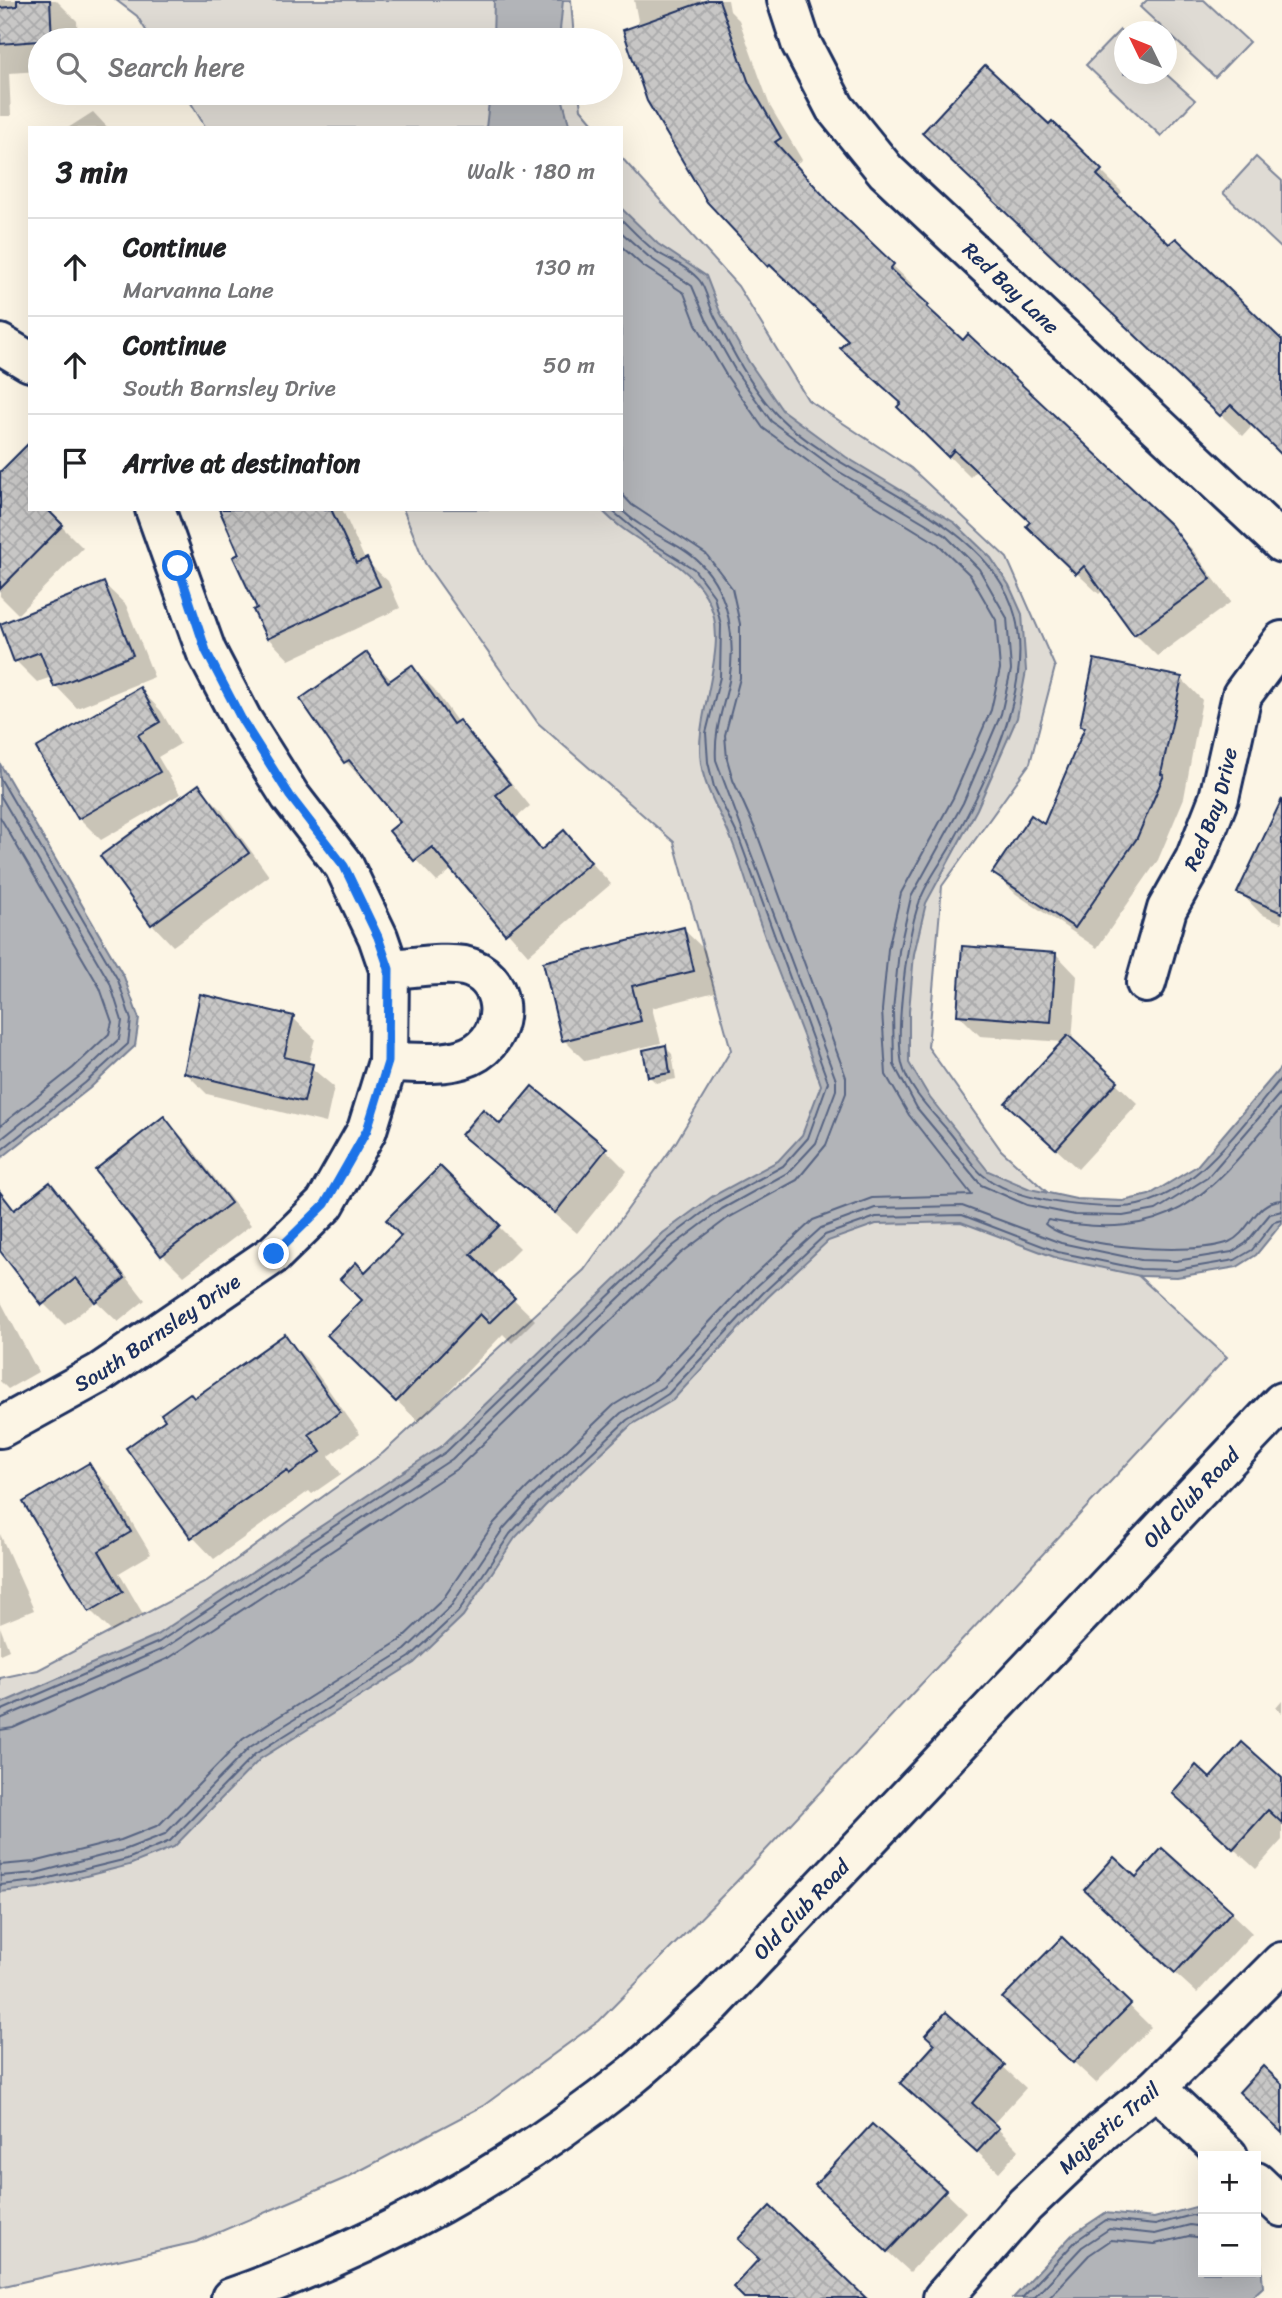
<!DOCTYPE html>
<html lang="en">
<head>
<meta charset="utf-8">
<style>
	body { margin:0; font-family:Sriracha,sans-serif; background:#f2f2f2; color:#202124 }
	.controls { position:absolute; right:21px; bottom:21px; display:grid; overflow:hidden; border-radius:0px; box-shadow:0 7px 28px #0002 }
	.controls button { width:63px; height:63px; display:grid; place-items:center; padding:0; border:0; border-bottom:2px solid #e0e0e0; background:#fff; color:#202124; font:35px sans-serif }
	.compass { position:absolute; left:1114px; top:21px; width:63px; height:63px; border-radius:50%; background:#fff; box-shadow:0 7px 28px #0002; rotate:313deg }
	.stop { position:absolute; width:21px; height:21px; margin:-16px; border:5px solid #1a73e8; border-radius:50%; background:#fff }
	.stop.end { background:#1a73e8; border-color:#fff; box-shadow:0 2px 7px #0008 }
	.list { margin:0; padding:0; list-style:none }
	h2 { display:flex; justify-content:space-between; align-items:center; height:91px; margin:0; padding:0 28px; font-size:30px }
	h2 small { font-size:23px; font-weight:400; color:#757577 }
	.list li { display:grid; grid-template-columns:46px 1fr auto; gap:21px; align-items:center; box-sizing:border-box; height:98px; padding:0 28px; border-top:2px solid #e0e0e0 }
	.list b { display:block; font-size:26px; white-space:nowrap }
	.list p { margin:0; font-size:23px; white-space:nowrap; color:#757577 }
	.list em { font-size:23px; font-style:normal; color:#757577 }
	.icon { flex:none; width:38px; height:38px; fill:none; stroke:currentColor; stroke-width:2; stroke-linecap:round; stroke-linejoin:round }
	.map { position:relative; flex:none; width:1282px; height:2298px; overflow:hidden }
	.search { position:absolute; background:#fff; box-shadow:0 7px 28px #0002; left:28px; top:28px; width:595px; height:77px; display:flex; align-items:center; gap:18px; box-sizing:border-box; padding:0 24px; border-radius:38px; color:#757577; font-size:26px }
	.panel { position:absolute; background:#fff; box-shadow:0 7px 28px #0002; left:28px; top:126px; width:595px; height:385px; border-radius:0px }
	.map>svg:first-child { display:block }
	.grass { fill:#dfdbd4; stroke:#7d8599; stroke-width:2 }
	.water { fill:#b2b4b8; stroke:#767f94; stroke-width:2 }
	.shadow { fill:#0003 }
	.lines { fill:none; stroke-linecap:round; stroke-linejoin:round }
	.shore { stroke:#576482; stroke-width:2 }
	.building { fill:url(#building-cross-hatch); stroke:#1b2f5e; stroke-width:2 }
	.minor-casing { stroke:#1b2f5e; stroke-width:44 }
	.minor { stroke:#fcf5e5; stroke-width:38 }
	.route { stroke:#1a73e8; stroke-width:9 }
	.labels { text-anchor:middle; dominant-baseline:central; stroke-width:5; stroke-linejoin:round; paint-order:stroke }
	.street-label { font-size:21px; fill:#1b2f5e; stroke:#fcf5e5 }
</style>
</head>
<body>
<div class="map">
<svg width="1282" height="2298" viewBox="0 0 1282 2298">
	<defs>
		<pattern id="building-cross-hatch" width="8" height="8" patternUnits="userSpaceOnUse" patternTransform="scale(1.75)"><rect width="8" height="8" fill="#c8c7c6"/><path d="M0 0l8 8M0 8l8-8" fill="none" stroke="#ababac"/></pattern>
	</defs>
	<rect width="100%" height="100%" fill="#fcf5e5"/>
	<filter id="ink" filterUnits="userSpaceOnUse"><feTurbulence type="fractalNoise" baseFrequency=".0143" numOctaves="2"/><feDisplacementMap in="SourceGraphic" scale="14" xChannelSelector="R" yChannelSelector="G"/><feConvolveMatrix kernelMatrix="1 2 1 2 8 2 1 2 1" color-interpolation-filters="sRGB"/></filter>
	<g filter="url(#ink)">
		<g class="grass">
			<polygon points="116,0 571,0 574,40 152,40 137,16"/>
			<polygon points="1147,0 1204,0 1249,42 1215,77 1140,7"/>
			<polygon points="1120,30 1124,34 1124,74 1166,74 1195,100 1161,136 1086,65"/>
			<polygon points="185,93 579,93 581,109 597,128 206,128"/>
			<polygon points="621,157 738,286 808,400 911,468 1007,558 1055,667 1030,763 942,886 928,1047 1001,1150 1227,1357 736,1882 599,2021 483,2106 346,2178 196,2242 0,2287 0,1678 38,1670 204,1583 383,1453 584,1270 676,1142 731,1050 674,842 538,723 425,563 403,509 621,509"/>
			<polygon points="1256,157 1282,181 1282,249 1223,193"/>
		</g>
		<g class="water">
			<polygon points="494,0 563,0 559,40 493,40"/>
			<polygon points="490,93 561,93 570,128 486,128"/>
			<path d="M621 208 658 244 706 276 720 312 749 362 782 410 846 457 955 523 991 558 1009 585 1022 614 1026 671 1017 718 977 809 926 903 914 954 909 1011V1063L930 1098 988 1171 1030 1189 1076 1199 1123 1201 1149 1195 1197 1166 1282 1066V1223L1256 1255 1237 1267 1177 1277 1140 1276 1057 1258 961 1222 876 1224 828 1241 767 1298 673 1400 631 1425 545 1506 515 1538 463 1616 414 1663 260 1759 174 1847 129 1865 39 1888 0 1892V1704L155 1636 442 1446 663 1233 713 1196 778 1161 802 1135 821 1085C803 1031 780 980 761 926 751 898 743 869 732 841 722 815 705 791 701 763 693 713 734 643 706 596 683 557 631 543 601 509H621Z"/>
			<polygon points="0,764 124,977 139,1019 135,1046 90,1088 0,1159"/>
			<polygon points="1195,2207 1203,2214 1203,2272 1256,2272 1256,2257 1261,2262 1263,2287 1251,2298 1013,2298 1072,2235 1105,2213 1154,2218"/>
		</g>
		<g class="shadow">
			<polygon points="0,0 56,0 77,21 78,40 40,40 40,71 9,73 11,116 0,116"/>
			<polygon points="634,0 728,0 730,11 739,20 770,106 802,160 795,164 846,221 914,286 911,290 948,329 1192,549 1231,602 1157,656 1135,634 1103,590 1099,594 1049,547 1032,522 977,470 970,477 899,407 902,404 842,348 850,340 769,266 639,26"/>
			<polygon points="93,112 108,128 68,128"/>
			<polygon points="946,155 1101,171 1122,192 1118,197 1169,247 1282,342 1282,453 1253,425 1243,436"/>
			<polygon points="0,475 30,509 56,509 50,515 83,548 18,614 0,596"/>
			<polygon points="221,509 342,509 365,560 388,581 400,608 289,660 268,638 242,555"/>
			<polygon points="104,584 126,605 154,677 77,708 56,686 52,677 37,682 16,661"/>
			<polygon points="367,654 392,681 412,667 434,689 458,723 480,744 530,806 516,818 543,850 564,833 611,884 528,955 452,869 437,882 416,860 392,831 403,822 370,782 367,784 346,762 302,699"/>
			<polygon points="1181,678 1202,700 1184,798 1158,860 1097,948 1016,894 994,873 1045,826 1086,729 1082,725"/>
			<polygon points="140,689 161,711 180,744 158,757 180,794 101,840 79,818"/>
			<polygon points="199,787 220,808 269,876 173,946 152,924 103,856"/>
			<polygon points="1282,803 1282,923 1261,914 1240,892"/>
			<polygon points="683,929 705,950 715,992 652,1008 661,1043 585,1061 564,1040"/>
			<polygon points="1056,954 1077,976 1072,1041 1138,1104 1078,1169 1029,1124 1063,1042 980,1036 959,1015"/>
			<polygon points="293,1018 315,1039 308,1065 334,1087 326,1123 207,1094 186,1073"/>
			<polygon points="665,1047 672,1054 676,1079 656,1083 649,1076"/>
			<polygon points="164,1118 185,1140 251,1225 184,1276 163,1255 97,1170"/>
			<polygon points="501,1127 605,1149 627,1171 577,1233 468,1138"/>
			<polygon points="440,1168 520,1248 491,1277 535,1320 512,1343 503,1334 419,1422 351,1357 364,1300 365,1274 404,1236"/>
			<polygon points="50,1184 71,1206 145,1300 118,1322 96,1301 65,1325 44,1304 0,1248 0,1219"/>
			<polygon points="0,1300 38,1372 8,1389 0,1381"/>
			<polygon points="285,1337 306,1358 360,1434 329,1456 341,1474 312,1494 309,1491 214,1559 193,1537 129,1448"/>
			<polygon points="88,1465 110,1486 151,1554 119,1573 143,1614 112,1632 91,1611"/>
			<polygon points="0,1534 34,1610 0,1624"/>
			<polygon points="0,1627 9,1650 0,1654"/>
			<polygon points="1282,1700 1282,1713 1276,1707"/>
			<polygon points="1210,1780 1282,1780 1282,1840 1256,1869 1195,1814"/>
			<polygon points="1107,1911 1230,1912 1252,1933 1197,1993"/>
			<polygon points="1062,1940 1151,2027 1096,2083 1005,1998"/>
			<polygon points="946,2014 1026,2088 993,2124 1019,2150 999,2172 903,2083 937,2045"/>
			<polygon points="944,2191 966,2212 910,2272 839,2207"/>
		</g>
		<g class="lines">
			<g class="shore">
				<path d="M621 219C632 230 643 242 655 251 669 260 689 267 700 281 707 291 709 306 715 317 731 349 752 389 777 415 843 482 989 517 1015 615 1035 689 984 785 949 849 939 866 925 884 919 903 907 936 895 1030 902 1064 908 1089 934 1114 950 1133 961 1146 971 1166 984 1176 1015 1201 1079 1207 1118 1207 1187 1208 1242 1125 1282 1077"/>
				<polyline points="621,232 649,257 692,286 706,319 735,370 771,421 838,471 945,535 979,569 1007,618 1011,670 1001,714 963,803 911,897 899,951 893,1010 894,1065 917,1108 981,1185 1027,1205 1075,1215 1123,1216 1156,1210 1207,1178 1282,1091"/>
				<polyline points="0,778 118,980 131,1020 128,1044 85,1083 0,1151"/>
				<polyline points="0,795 110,983 122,1021 119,1039 80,1076 0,1140"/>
				<polyline points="0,817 100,988 112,1022 109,1034 73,1068 0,1126"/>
				<path d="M1282 1107C1208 1196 1173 1244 1048 1220L1045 1224C1071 1248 1195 1256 1229 1242 1251 1232 1254 1201 1282 1200"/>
				<polyline points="0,1711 159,1642 446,1452 668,1239 717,1202 783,1166 808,1138 828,1082 739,838 714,787 708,762 706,733 720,677 721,625 714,596 694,569 646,539 610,509"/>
				<path d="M0 1719 163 1649 452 1459 673 1246 722 1209 789 1172 816 1143 836 1090V1080L716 760C714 729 723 710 729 681 736 641 730 593 701 564 679 541 643 533 621 509"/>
				<polyline points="0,1730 13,1728 169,1658 458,1468 680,1254 728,1218 797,1180 826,1145 846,1093 846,1077 756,831 733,780 727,759 725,735 740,678 740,624 732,588 706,554 632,505 621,493"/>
				<polyline points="0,1865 34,1862 121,1840 159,1825 243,1739 399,1641 443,1599 494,1523 527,1488 614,1405 656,1379 749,1280 813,1220 872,1198 972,1195 909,1115 886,1075 882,1010 888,949 901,893 953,798 991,710 1000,669 996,620 970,575 938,544 832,479 763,428 726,375 696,324 684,293 643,266 621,246"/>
				<polyline points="0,1876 36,1873 124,1850 165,1834 250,1747 405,1650 451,1606 503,1529 534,1495 621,1413 663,1387 756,1287 821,1228 875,1208 962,1206 1061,1243 1141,1260 1176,1261 1232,1252 1246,1243 1270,1214 1282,1211"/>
				<polyline points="0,1885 37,1881 127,1859 170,1841 255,1754 410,1657 458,1612 510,1534 540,1501 627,1420 668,1394 763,1293 825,1235 876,1217 962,1215 1058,1252 1140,1269 1176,1270 1235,1260 1252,1250 1274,1222 1282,1220"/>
				<polyline points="1022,2298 1077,2240 1106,2220 1155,2225 1192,2215 1203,2218"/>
				<polyline points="1034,2298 1082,2247 1109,2229 1155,2234 1190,2225 1203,2227"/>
				<polyline points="1049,2298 1089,2255 1111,2240 1155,2244 1189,2236 1203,2238"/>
			</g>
		</g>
		<g class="building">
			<polygon points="17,0 50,0 52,40 0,44 0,8 17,6"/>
			<polygon points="708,0 719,0 749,83 781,138 775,142 832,205 894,264 890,269 929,305 927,307 963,340 968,334 1171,525 1211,579 1134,635 1084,566 1076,574 1026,526 1030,522 954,450 948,457 897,407 901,403 840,348 848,340 770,265 768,267 707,202 647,101 623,30"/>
			<polygon points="985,65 1049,124 1052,121 1102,170 1097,175 1169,244 1176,238 1282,340 1282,455 1231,405 1220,416 922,133"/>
			<polygon points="30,442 30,509 47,509 63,525 0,589 0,472"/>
			<polygon points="219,509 331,509 356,563 367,558 380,586 267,639 253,610 257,608 233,557 239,554"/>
			<polygon points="104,582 133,655 54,687 40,652 14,662 0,624"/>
			<polygon points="367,652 388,682 412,665 453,724 459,720 510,784 496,795 541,850 564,830 591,862 505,934 432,847 414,861 389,831 400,822 349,760 344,763 300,699"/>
			<polygon points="1094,659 1182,677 1161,774 1164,775 1137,838 1075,928 992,873 1031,815 1044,824 1085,727 1080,726"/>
			<polygon points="140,687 160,722 138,735 160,772 78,819 36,748"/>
			<polygon points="199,784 249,853 151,925 100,856"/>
			<polygon points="1282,799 1282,913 1237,893"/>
			<polygon points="684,927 694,971 632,986 641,1021 562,1041 543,962"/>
			<polygon points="962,946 1056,953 1051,1022 957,1015"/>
			<polygon points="200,994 294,1016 284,1057 313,1064 304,1102 184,1073"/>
			<polygon points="1068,1035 1118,1081 1056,1149 1005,1103"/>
			<polygon points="666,1045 670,1073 648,1077 643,1050"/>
			<polygon points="532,1086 607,1148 555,1213 461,1135 483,1109 500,1124"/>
			<polygon points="164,1116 231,1203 161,1256 95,1170"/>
			<polygon points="440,1166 500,1225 471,1254 515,1298 489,1323 480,1314 396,1402 327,1335 362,1300 340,1279 356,1262 365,1272 401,1236 386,1220"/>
			<polygon points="50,1182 125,1278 95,1302 76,1278 42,1305 0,1251 0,1192 14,1210"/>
			<polygon points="285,1334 340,1412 309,1434 321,1452 289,1474 287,1470 191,1538 126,1448 165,1420 161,1414 190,1393 194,1398"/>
			<polygon points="89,1463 131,1532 99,1551 123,1592 89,1612 23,1502"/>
			<polygon points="1242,1742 1282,1778 1282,1823 1268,1810 1233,1849 1172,1793 1196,1765 1210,1778"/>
			<polygon points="1162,1848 1232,1911 1175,1973 1084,1890 1114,1857 1136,1877"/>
			<polygon points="1062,1937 1131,2004 1073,2063 1002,1998"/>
			<polygon points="946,2012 1005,2065 972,2103 999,2128 977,2152 900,2083 935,2044 925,2035"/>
			<polygon points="1263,2066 1282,2084 1282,2133 1239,2092"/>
			<polygon points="872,2124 946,2190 887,2252 815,2185"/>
			<polygon points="770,2206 866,2298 744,2298 733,2287 759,2259 738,2239"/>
		</g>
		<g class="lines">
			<g class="minor-casing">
				<g id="minor">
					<path id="s1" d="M787 0 801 43 835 108 886 171 1282 543"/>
					<polyline points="0,344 30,362"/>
					<path id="s2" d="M1146 983 1167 909 1195 859 1219 798 1242 695 1282 641"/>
					<path d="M388 1062C416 1062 452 1068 477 1052 511 1030 506 975 464 966 442 962 412 968 389 969"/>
					<path id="s3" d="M0 1428 100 1373 274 1254 325 1204 367 1130 388 1062 389 969 378 937 344 866 290 796 242 720 206 651 155 509"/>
					<polyline points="1156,2088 1228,2156"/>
					<polyline points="1256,2182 1282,2207"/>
					<path id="s4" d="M231 2298C379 2245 506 2175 630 2077 659 2054 685 2027 713 2003L1282 1402"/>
					<path id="s5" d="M943 2298 1025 2205 1104 2130 1156 2088 1282 1962"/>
				</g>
			</g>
			<use href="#minor" class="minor"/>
		</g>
	</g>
	<g class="lines" filter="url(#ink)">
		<polyline class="route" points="178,566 206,651 242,720 290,796 344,866 378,937 389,969 388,1062 367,1130 325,1204 274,1254"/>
	</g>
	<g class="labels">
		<g class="street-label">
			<text stroke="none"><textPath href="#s1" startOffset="371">Red Bay Lane</textPath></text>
			<text stroke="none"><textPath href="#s2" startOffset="187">Red Bay Drive</textPath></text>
			<text stroke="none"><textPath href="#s3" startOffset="184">South Barnsley Drive</textPath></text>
			<text stroke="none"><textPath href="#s4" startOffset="1265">Old Club Road</textPath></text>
			<text stroke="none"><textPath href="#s4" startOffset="698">Old Club Road</textPath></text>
			<text stroke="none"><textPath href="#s5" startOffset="238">Majestic Trail</textPath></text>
		</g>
	</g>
</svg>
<div class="controls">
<button>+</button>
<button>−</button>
</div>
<svg class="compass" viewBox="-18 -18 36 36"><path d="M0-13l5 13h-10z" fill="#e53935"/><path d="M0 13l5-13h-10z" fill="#757577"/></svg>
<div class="stop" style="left:178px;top:566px"></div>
<div class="stop end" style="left:274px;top:1254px"></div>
<div class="search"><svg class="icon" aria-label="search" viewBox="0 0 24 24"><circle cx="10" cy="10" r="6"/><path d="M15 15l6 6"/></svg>Search here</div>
<section class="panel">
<h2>3 min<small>Walk · 180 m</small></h2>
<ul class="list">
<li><svg class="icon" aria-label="ahead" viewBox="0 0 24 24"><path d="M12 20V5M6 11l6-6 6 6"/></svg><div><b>Continue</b><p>Marvanna Lane</p></div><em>130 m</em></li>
<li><svg class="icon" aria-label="ahead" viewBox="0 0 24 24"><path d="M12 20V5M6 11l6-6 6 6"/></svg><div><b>Continue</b><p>South Barnsley Drive</p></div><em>50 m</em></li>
<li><svg class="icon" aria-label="arrive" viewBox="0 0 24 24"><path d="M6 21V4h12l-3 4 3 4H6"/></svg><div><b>Arrive at destination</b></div></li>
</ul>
</section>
</div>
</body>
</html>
